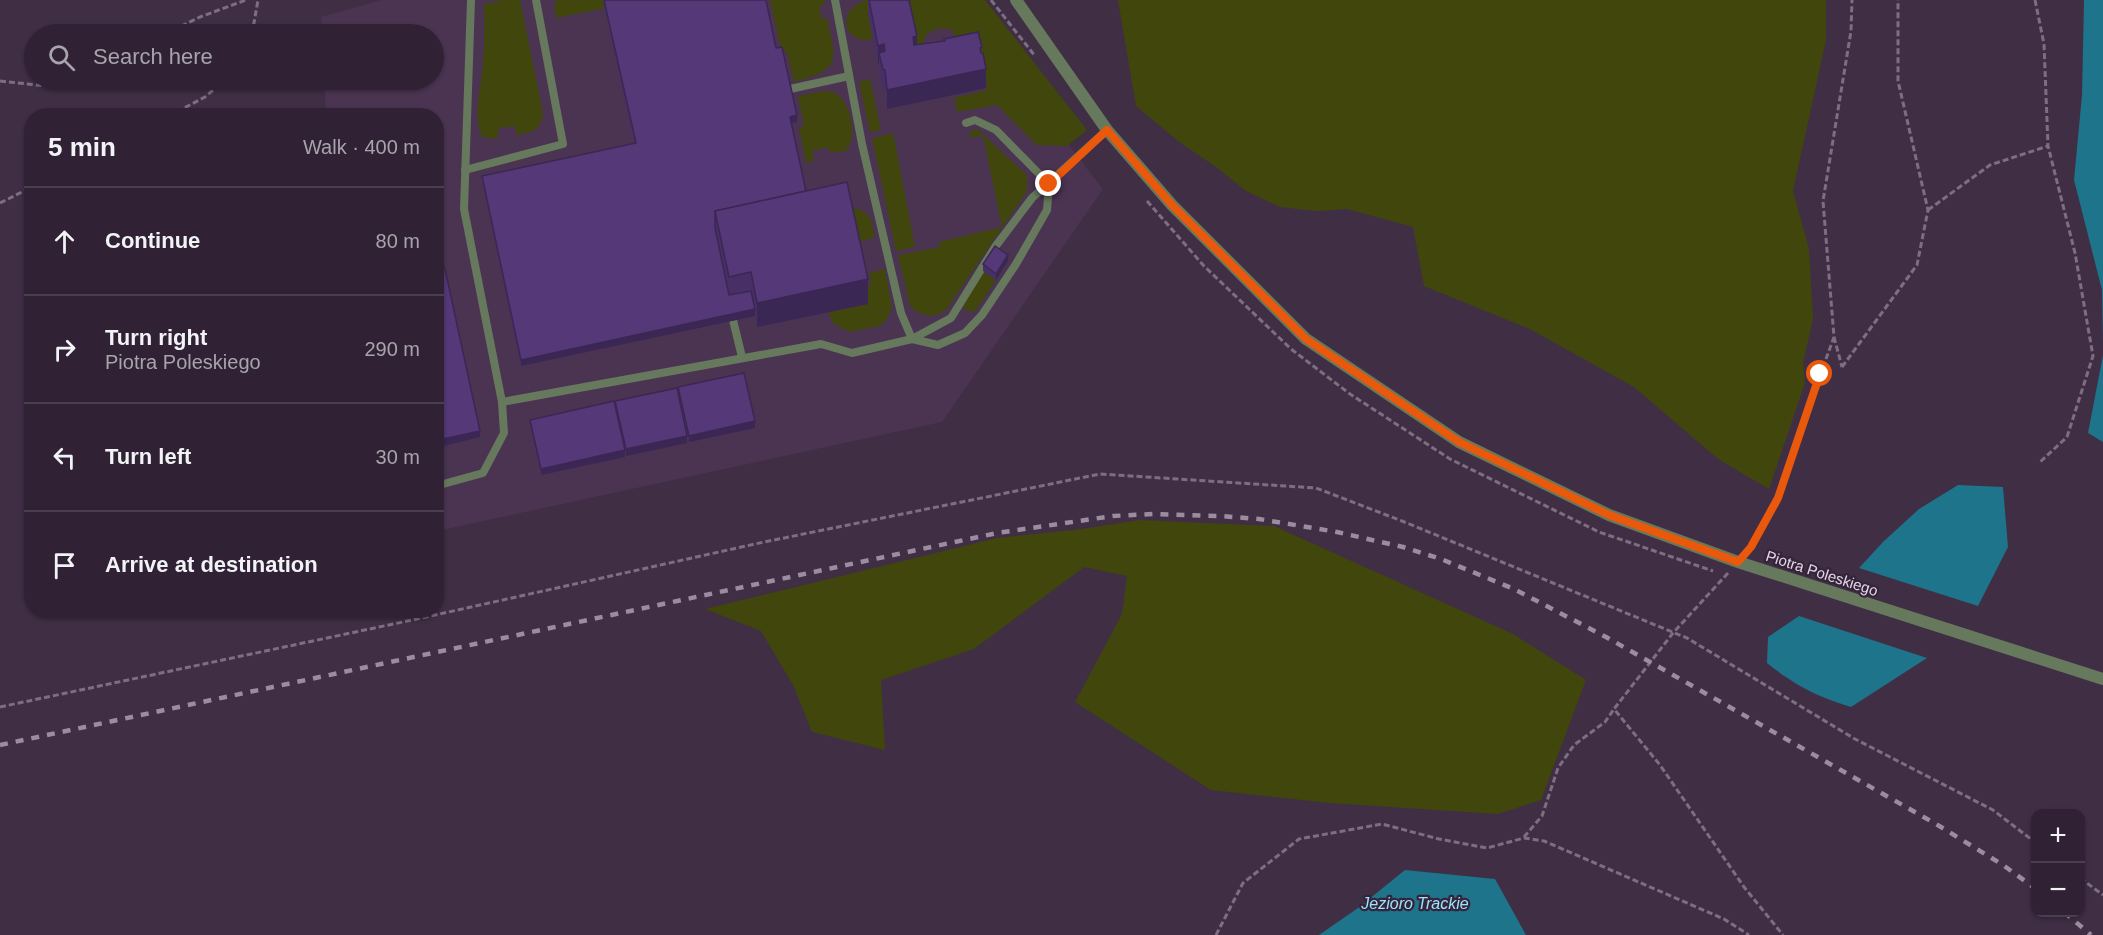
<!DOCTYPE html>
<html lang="en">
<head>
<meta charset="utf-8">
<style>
	body { margin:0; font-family:Arial,sans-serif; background:#382a3c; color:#f1f3f6 }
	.controls { position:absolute; right:18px; bottom:18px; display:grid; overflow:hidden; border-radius:12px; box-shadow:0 2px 4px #0004 }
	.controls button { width:54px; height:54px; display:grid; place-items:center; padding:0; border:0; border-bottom:2px solid #4b3f4f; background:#302234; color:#f1f3f6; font:30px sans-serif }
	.stop { position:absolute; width:18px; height:18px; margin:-14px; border:4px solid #ea580c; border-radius:50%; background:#fff }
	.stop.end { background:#ea580c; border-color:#fff; box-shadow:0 2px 6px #0008 }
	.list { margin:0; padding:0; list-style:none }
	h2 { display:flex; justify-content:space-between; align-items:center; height:78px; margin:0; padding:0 24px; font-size:26px }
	h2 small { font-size:20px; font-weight:400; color:#a8a4ac }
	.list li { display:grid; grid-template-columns:39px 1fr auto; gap:18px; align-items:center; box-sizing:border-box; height:108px; padding:0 24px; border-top:2px solid #4b3f4f }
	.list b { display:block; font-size:22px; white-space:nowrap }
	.list p { margin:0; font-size:20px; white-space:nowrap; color:#a8a4ac }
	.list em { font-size:20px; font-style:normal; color:#a8a4ac }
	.icon { flex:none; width:33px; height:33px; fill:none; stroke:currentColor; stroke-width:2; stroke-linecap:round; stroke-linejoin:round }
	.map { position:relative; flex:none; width:2103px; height:935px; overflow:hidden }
	.search { position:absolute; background:#302234; box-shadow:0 2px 4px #0004; left:24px; top:24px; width:420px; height:66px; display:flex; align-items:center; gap:15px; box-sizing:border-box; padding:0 21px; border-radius:33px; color:#a8a4ac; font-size:22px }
	.panel { position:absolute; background:#302234; box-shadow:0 2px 4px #0004; left:24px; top:108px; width:420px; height:510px; border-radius:24px }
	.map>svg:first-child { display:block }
	.built { fill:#4a3451 }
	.green { fill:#41460c }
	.water { fill:#1d748b }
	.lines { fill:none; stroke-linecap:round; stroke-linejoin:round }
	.path { stroke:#7d6e82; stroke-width:3; stroke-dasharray:6 3; stroke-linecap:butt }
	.service { stroke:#66795d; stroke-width:8 }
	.minor { stroke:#66795d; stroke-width:12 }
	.rail { stroke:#9b8d9f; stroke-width:4.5; stroke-dasharray:8 8; stroke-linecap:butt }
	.wall { fill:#483067 }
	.shaded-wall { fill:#3b2754 }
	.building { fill:#543878; stroke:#3b2754; stroke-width:1.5 }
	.route { stroke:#ea580c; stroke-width:8 }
	.labels { text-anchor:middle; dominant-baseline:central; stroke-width:4.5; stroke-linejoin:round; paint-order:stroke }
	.street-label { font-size:15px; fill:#e3d8e6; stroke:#35243a }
	.water-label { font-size:16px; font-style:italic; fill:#97e4fc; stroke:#35243a }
</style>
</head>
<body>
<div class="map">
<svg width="2103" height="935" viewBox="0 0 2103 935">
	<rect width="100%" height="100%" fill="#402e45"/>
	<polygon class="built" points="382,0 956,0 1103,189 942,422 437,531 436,116 326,115 324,80 434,80 434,34 322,34 321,17"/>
	<g class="green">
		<path d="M504 0H520L543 113C542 130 531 133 516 135L515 126 499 128 497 139 482 137C472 115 482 85 483 61 485 43 484 23 484 4Z"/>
		<polygon points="557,0 603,0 605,8 556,18 554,4"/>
		<path d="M770 0H824L825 4 819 6 822 19 827 18C837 61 841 70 794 82L787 51 782 52Z"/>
		<path d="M868 0H985L1087 130 1067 146 1037 145 997 105 957 112 954 98 987 90 984 72 957 55 953 31C942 26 931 29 924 38L928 61 873 39C843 46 834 8 868 0Z"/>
		<polygon points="1118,0 1826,0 1826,40 1793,191 1809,249 1813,319 1803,363 1805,383 1769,489 1718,459 1634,387 1530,329 1424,286 1413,227 1347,209 1316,211 1280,207 1246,191 1216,167 1178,141 1136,106"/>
		<polygon points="870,79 881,130 870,132 859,82"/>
		<path d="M824 91C829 91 834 92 838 95 851 104 859 142 844 152H829L828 147 812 151 814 161 806 163 799 128 804 126 798 96Z"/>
		<path d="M977 129 1027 175V191L946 310C932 319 922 317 910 306L898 255 940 247 939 242 1002 227 983 136 969 138 972 130Z"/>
		<polygon points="893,133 915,247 896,251 872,138"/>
		<path d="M847 207C870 210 871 216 875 237L855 243Z"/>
		<polygon points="885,269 892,308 887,319 880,326 849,332 833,323 828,312 864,287 871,284 869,273"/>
		<polygon points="983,271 996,280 976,310 971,312 967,311 963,306"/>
		<polygon points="1139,520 1274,526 1513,634 1586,680 1541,800 1498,814 1329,803 1211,790 1075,702 1122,614 1127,576 1084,567 974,649 881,680 885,750 812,732 794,687 761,631 705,609 997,538 1082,529"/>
	</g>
	<g class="water">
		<polygon points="2084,0 2103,0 2103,342 2102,290 2074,180 2082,95"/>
		<polygon points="2103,355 2103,442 2088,433"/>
		<polygon points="1958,485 2003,487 2008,547 1978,606 1859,568 1884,541 1919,509"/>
		<path d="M1799 616 1927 658 1851 707C1816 696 1796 686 1767 663L1768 637Z"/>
		<polygon points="1405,870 1495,879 1526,935 1319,935 1358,908"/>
	</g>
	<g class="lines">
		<g class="path">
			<polyline points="991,0 1035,56"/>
			<polyline points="2035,0 2044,44 2048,146 2075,253 2093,356 2067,437 2039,463"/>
			<polyline points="165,34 200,17 246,0"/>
			<polyline points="252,34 258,0"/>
			<polyline points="0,81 55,87 71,80"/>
			<polyline points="169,116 205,97 225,80"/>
			<polyline points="1147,201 1204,266 1291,349 1350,394 1450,459 1599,532 1713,571"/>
			<polyline points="0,203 32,187"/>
			<polyline points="1928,210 1990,165 2048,146"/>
			<polyline points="1834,337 1842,367"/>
			<polyline points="1842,367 1917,265 1928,210 1898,81 1898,0"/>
			<polyline points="1748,550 1778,498 1796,441 1834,337 1823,201 1851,31 1852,0"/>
			<polyline points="1728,573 1673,633 1614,709 1660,765 1744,887 1783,935"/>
			<polyline points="0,707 417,619 764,542 1100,474 1316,488 1402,521 1687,638 1855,739 1993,810 2036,843"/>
			<polyline points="1524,837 1542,816 1558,768 1574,745 1605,722 1614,709"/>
			<polyline points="2080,878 2103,895"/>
			<polyline points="1216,935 1243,883 1299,839 1382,824 1439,839 1487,848 1524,838 1544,841 1724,919 1749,935"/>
		</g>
		<g class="service">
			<polyline points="835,0 862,144 901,313 912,339"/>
			<polyline points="790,89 849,76"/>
			<polyline points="465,170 563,144 536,0"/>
			<polyline points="733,320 742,357"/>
			<polyline points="912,339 938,345 965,333 982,315 1016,264 1047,210 1049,184 996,130 975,120 966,123"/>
			<polyline points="502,402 821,344 852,353 912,339 951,318 995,247 1032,198 1107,130"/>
			<polyline points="436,486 483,473 504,433 502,402 464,209 471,0"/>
		</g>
		<polyline class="minor" points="1016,0 1107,130 1172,205 1306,339 1459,442 1609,515 1738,562 2103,679"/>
		<g class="rail">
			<polyline points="0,745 997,533 1113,516 1153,514 1220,516 1259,519 1337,532 1403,547 1441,559 1514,589 1606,637 1936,824 2003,865 2036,889"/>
			<polyline points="2064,912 2091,935"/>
		</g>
	</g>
	<g class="wall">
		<polygon points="603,0 766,0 776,48 797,122 791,123 806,191 868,304 757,327 755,316 521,366 482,182 482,176 634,143"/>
		<polygon points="868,0 909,0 917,45 944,41 944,39 982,53 986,88 887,109 885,88 883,89 879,72 879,64 878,64 868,15"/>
		<polygon points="436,231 480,437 443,446 436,417"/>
		<polygon points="1008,261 996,280 983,271 983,264"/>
		<polygon points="678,387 755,428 689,442 678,394"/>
		<polygon points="615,401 687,443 626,456 625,451 625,457 541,475 530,426 530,420 615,408"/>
	</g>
	<g class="shaded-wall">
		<polygon points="917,36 917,55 913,56 913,37"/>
		<polygon points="884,44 884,63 879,53 879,64 878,64 878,46"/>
		<polygon points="986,69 986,88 887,109 887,90"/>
		<polygon points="797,115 797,122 790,123 790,117"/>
		<polygon points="1008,255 1008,261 996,280 996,274"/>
		<polygon points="868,279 868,304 757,327 757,303"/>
		<polygon points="755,309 755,316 521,366 521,360"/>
		<polygon points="755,421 755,428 689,442 689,436"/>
		<polygon points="480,431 480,437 443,446 443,439"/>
		<polygon points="687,436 687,443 626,456 626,449"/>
		<polygon points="625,450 625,457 541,475 541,469"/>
	</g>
	<g class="building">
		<polygon points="604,0 766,0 776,48 782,47 797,115 790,117 806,191 715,211 715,228 729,295 751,291 755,309 521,360 482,176 636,143"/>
		<polygon points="869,0 909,0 917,36 913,37 914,45 945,41 944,39 978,32 982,47 980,48 981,53 983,53 986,69 887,90 885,70 883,70 879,53 885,51 884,44 878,46"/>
		<polygon points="847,182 868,279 757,303 751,272 729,277 715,211"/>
		<polygon points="436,231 444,268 436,269"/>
		<polygon points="995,246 1008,255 996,274 983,264"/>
		<polygon points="445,269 480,431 443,439 436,411 436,271"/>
		<polygon points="744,373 755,421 689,436 678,387"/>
		<polygon points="677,388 687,436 626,449 615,401"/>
		<polygon points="614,401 625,450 541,469 530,420"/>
	</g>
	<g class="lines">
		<polyline class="route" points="1049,184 1107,130 1172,205 1306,339 1459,442 1609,515 1738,562 1751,547 1778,498 1820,374"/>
	</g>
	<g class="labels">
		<g class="street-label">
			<text transform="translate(1822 573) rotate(18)">Piotra Poleskiego</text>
		</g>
		<g class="water-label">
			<text x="1415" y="903">Jezioro Trackie</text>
		</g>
	</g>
</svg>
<div class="controls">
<button>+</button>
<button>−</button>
</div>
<div class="stop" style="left:1820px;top:374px"></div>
<div class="stop end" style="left:1049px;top:184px"></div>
<div class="search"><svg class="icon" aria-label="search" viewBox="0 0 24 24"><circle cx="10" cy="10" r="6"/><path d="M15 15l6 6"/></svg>Search here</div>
<section class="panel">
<h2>5 min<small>Walk · 400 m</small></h2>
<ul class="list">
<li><svg class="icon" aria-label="ahead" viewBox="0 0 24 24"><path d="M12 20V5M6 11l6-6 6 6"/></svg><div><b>Continue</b></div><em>80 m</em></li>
<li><svg class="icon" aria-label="right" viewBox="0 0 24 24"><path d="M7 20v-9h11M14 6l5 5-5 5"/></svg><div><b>Turn right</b><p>Piotra Poleskiego</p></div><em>290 m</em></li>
<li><svg class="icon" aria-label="left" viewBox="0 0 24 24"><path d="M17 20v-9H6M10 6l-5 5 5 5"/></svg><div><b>Turn left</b></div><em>30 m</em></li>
<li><svg class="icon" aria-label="arrive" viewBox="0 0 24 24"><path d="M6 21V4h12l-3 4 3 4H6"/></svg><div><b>Arrive at destination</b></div></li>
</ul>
</section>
</div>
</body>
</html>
